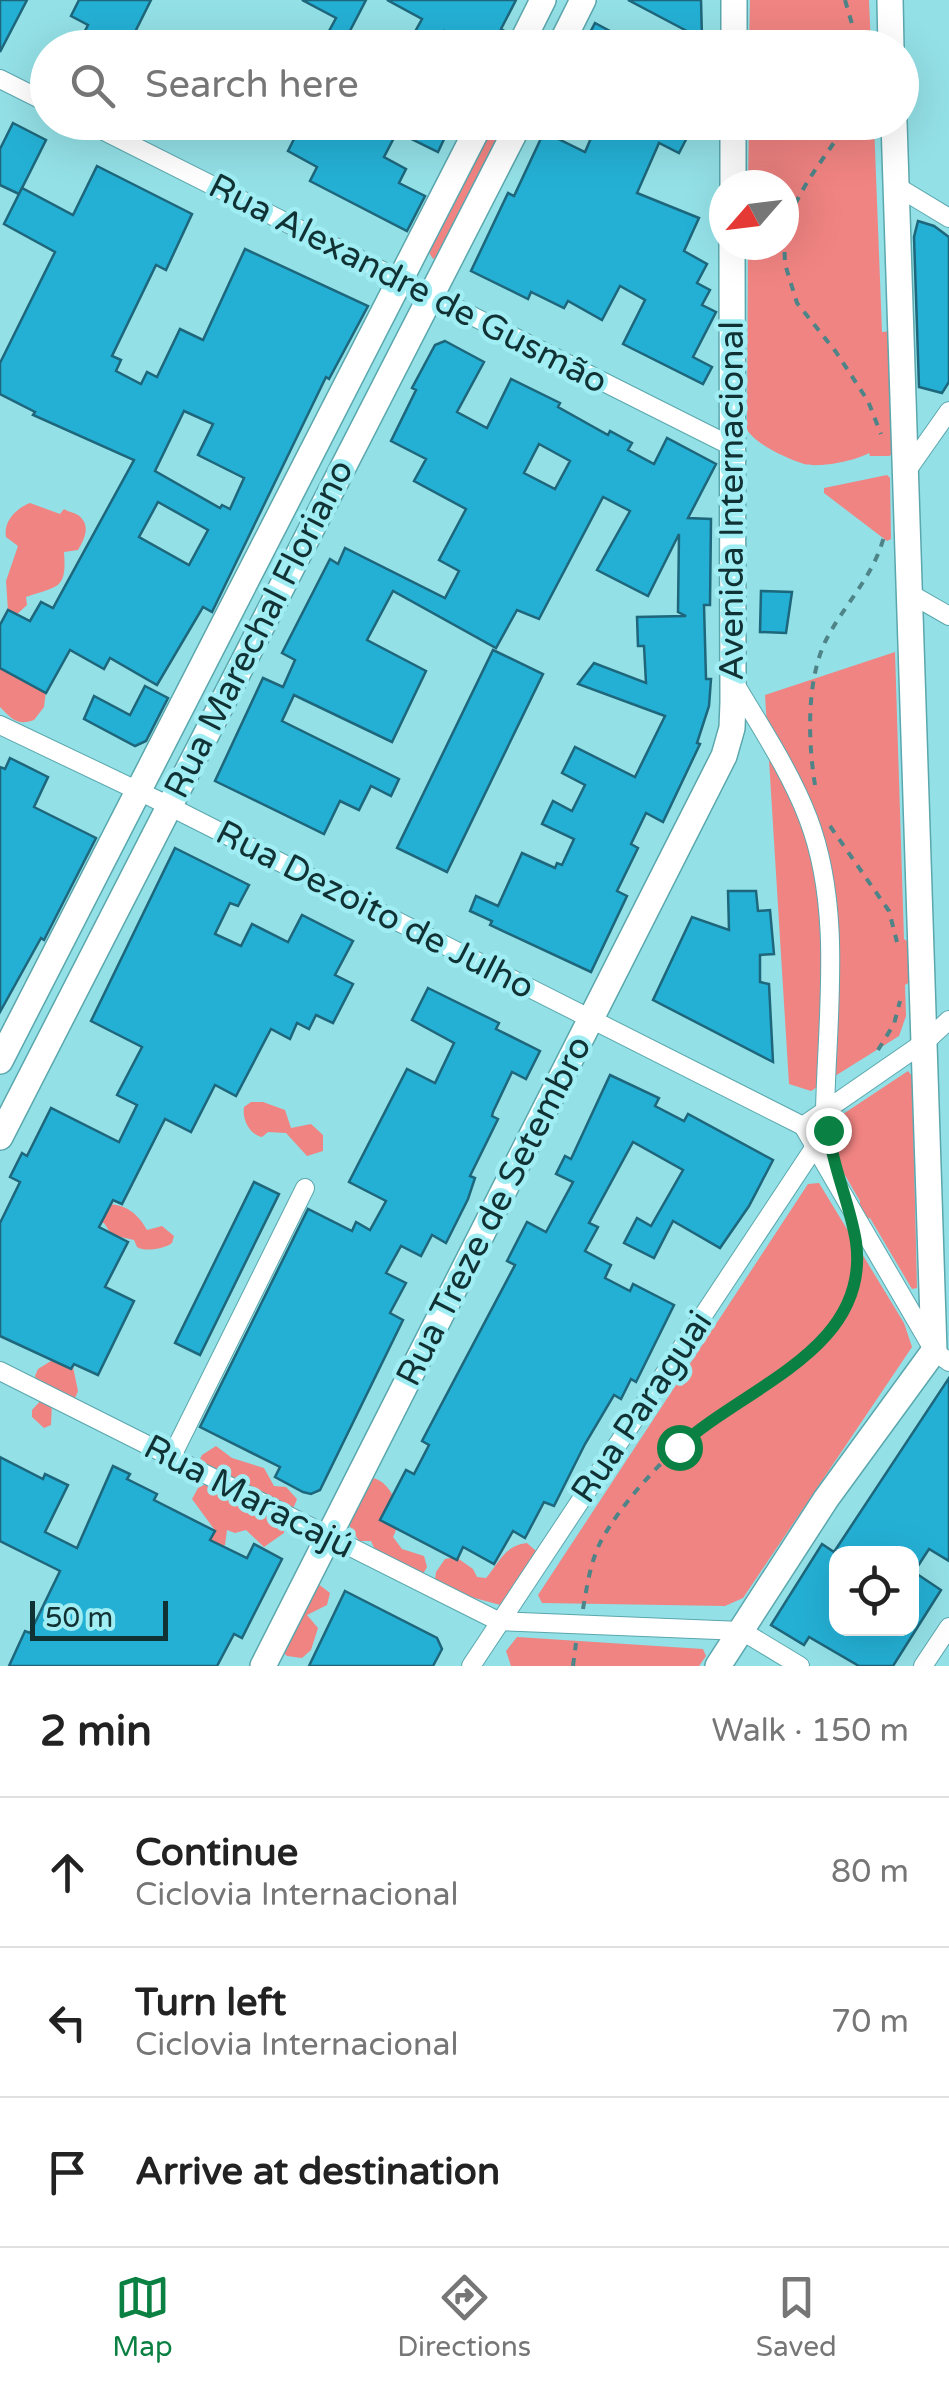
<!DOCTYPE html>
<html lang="en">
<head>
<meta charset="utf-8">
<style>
	body { margin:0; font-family:"Varela Round",sans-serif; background:#f6f6f6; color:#222 }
	.controls { position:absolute; right:30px; bottom:30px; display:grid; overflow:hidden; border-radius:20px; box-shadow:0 10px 40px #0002 }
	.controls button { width:90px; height:90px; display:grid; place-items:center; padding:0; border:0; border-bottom:2px solid #e0e0e0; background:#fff; color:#222; font:50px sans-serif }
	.compass { position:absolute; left:709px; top:170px; width:90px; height:90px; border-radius:50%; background:#fff; box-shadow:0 10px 40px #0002; rotate:242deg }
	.scale { position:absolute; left:30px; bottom:25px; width:138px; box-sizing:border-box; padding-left:10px; border:5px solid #113234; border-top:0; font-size:28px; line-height:35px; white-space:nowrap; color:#113234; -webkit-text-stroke:8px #a0edf3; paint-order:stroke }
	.stop { position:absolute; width:30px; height:30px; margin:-22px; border:8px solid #0b8043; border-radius:50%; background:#fff }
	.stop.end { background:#0b8043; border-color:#fff; box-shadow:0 2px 10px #0008 }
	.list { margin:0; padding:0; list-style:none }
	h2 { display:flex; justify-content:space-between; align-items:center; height:130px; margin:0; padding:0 40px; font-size:42px }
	h2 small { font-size:32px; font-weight:400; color:#767676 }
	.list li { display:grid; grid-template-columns:65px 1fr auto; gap:30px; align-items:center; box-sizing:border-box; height:150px; padding:0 40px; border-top:2px solid #e0e0e0 }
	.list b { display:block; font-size:38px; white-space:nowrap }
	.list p { margin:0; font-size:32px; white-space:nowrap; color:#767676 }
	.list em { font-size:32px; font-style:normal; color:#767676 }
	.icon { flex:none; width:55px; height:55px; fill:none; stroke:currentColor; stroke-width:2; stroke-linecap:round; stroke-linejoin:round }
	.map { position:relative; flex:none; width:949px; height:1666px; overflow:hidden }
	.search { position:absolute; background:#fff; box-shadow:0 10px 40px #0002; left:30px; right:30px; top:30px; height:110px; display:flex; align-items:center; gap:25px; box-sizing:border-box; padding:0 35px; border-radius:55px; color:#767676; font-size:38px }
	.sheet { height:580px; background:#fff }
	nav { display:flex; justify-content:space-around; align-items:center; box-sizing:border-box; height:140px; border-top:2px solid #e0e0e0; background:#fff; font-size:28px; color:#767676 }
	nav a { display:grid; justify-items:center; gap:5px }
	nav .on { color:#0b8043 }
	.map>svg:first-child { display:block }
	.green { fill:#f08482 }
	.building { fill:#24b0d5; stroke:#1e667b; stroke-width:2.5; fill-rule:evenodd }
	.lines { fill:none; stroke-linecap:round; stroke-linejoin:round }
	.street-casing { stroke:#5aa7ad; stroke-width:20 }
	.secondary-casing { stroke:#5aa7ad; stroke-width:28 }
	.path { stroke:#4e8488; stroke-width:4; stroke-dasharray:8 8; stroke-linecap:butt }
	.street { stroke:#fff; stroke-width:18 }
	.secondary { stroke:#fff; stroke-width:25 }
	.route { stroke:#0b8043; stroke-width:12 }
	.labels { text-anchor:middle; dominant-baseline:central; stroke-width:9; stroke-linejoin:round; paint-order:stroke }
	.street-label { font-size:35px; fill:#113234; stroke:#a0edf3 }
</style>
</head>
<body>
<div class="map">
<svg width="949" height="1666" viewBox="0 0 949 1666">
	<rect width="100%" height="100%" fill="#93e0e6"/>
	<g class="green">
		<polygon points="750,0 869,0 871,47 749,47"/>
		<polygon points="493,123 507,123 438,256 433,259 428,251"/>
		<path d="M749 123H874L882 332 892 331 905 448 889 456H870L869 453C855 461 819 468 804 464 786 458 757 445 747 430L748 245H784V185H748Z"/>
		<polygon points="887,475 890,478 891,539 887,541 824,493 824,488"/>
		<path d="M30 503 60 514 64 509C68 512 73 512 78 515 92 525 84 540 78 550L64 552C67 590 58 586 26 597L27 605 15 616 8 611 6 581 18 546 6 537C3 521 17 508 30 503Z"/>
		<polygon points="895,652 904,939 915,946 919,976 905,985 906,1016 899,1036 811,1091 789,1084 765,695"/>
		<path d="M0 668 46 691 44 707 34 720C17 726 12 719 0 707Z"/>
		<polygon points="908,1071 912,1076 917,1288 912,1289 870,1218 867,1219 860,1208 860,1201 825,1141 825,1126"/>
		<path d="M251 1102H263L285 1110 291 1128 311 1124 323 1135V1151L307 1156 286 1133 268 1132 262 1137C249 1134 242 1119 244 1107Z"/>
		<polygon points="819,1183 904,1323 912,1347 743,1598 725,1606 542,1603 538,1595 808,1184"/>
		<path d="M103 1204C124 1203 137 1212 147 1230L162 1226 174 1236 172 1243C164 1249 145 1252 137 1247L134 1240 112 1235 104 1223H96Z"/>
		<polygon points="51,1361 67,1363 73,1367 78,1391 75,1398 52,1403 51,1425 44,1428 32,1417 32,1410 43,1398 35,1376 38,1369"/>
		<polygon points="216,1446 232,1458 264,1468 274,1486 286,1487 297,1499 291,1514 283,1521 284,1533 264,1547 246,1530 235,1533 227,1530 225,1545 213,1550 206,1537 214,1529 192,1499 198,1488 208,1483 197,1465 202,1455"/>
		<path d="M369 1475C373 1479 379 1479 383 1483 400 1498 401 1521 393 1537L402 1549 424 1556 427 1567 423 1574 376 1552 371 1541H359L346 1520Z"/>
		<path d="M527 1543 536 1551 538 1559 504 1606 434 1587 436 1572 445 1559 456 1557 473 1569 477 1577 486 1578C499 1563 505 1545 527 1543Z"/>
		<polygon points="317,1583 330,1593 327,1605 307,1615 318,1628 311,1650 302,1658 287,1656 282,1651"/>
		<polygon points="517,1637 703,1649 706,1656 699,1666 511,1666 506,1651"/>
	</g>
	<g class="building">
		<polygon points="0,0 27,0 0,52"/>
		<polygon points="79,0 151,0 127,48 76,48 88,25 71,16"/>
		<polygon points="302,0 366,0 341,48 320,48 336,18"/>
		<polygon points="387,0 516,0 501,29 506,32 498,48 474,48 444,31 435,48 406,48 422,19"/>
		<polygon points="628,0 701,0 702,39"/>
		<polygon points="595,23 642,48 582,48"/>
		<polygon points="274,122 452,122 438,152 397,132 384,157 406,169 399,183 425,196 407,231 310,181 317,167 288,151 296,135"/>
		<polygon points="598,122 695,122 679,153 659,143 637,193 699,218 684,251 707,264 697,283 710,290 702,305 716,312 693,357 712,367 703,384 623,344 645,300 620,286 602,320 568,301 564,308 531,292 528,299 471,271 508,193 514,196 544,132 585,152"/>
		<polygon points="13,123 46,140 19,194 0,185 0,149"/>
		<path d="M97 166 192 214 166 270 156 265 112 356 121 360 116 371 141 384 147 372 157 377 180 329 203 340 245 249 368 306 329 379 326 377 212 612 203 607 157 685 110 658 104 669 70 650 46 693 0 668V625L8 610 30 621 41 602 53 608 134 460 33 415 35 412 0 394V363L55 252 4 224 22 188 73 215ZM184 411 213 424 198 455 244 478 230 509 222 505 220 508 155 471ZM158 502 208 530 189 565 139 537Z"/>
		<polygon points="918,221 934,226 949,237 949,382 942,393 919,387 914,237"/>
		<path d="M445 341 484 362 457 412 487 428 511 379 560 403 558 407 608 435 610 431 632 443 628 450 654 464 667 438 716 464 688 518 711 519 710 605H704L706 679H711L709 706 697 743 700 744 663 822 646 813 631 844 638 848 617 891 627 896 591 972 490 925 492 921 470 911 476 896 498 906 522 853 555 868 557 863 562 865 574 839 542 824 553 801 572 811 585 785 562 773 575 747 635 777 665 716 578 684 594 663 646 683 644 646H638L637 617 686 616 678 612 679 534 648 596 597 570 630 511 603 497 539 619 517 610 496 648 393 591 367 640 426 671 392 742 294 695 282 721 399 779 391 796 371 786 359 810 340 801 324 834 215 781 263 678 283 687 295 660 282 653 330 559 338 564 345 548 445 598 459 571 439 560 466 509 414 481 426 459 391 441 416 390 412 388 435 345ZM539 444 570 461 555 489 524 473Z"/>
		<polygon points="761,591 792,592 786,633 760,632"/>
		<polygon points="493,650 543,674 447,872 397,848"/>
		<polygon points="145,686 168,698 146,741 135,746 84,719 94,696 130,715"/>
		<polygon points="10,758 48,777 34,807 96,838 44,940 41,938 0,1012 0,767 5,769"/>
		<polygon points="175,848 249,885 238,906 230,903 215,934 241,946 252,924 288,942 302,915 353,941 335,975 353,984 333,1023 316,1015 309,1029 297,1023 290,1039 271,1029 236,1096 215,1085 191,1132 165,1119 122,1204 113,1200 99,1227 128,1242 105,1287 134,1301 98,1375 74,1364 71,1369 0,1336 0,1223 20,1182 10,1177 22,1153 27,1156 51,1108 119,1142 137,1105 117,1095 142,1047 91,1021"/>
		<polygon points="728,891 756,891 758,911 770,910 774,954 760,955 760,982 769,984 773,1062 653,1000 692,917 729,930"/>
		<polygon points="428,988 499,1023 496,1029 540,1051 526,1079 512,1072 493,1112 492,1116 498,1119 470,1176 475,1178 468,1199 446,1243 432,1235 421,1256 401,1246 386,1273 406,1283 390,1313 403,1320 320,1490 311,1494 303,1492 275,1477 280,1467 200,1427 308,1209 352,1231 356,1222 370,1230 386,1201 349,1182 407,1069 435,1083 454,1043 412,1020"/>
		<polygon points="610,1075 659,1098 655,1106 684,1121 688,1114 773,1160 749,1206 720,1248 673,1221 654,1258 624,1243 637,1218 651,1226 683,1170 633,1142 589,1223 598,1227 585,1251 611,1265 605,1278 630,1291 633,1284 674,1305 636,1382 631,1379 621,1399 614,1395 585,1444 554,1506 544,1502 525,1538 513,1531 494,1564 463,1547 457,1560 380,1520 406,1470 414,1474 429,1445 422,1441 515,1265 507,1261 527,1222 546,1232 573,1182 556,1174 565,1156 571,1159"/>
		<polygon points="254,1182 279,1194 200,1355 175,1343"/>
		<path d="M949 1378V1561L929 1549 914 1572 941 1590 893 1666H859L809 1637 804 1645 771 1625 822 1544 834 1552ZM836 1554H912V1628H836Z"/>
		<polygon points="0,1457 43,1479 45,1474 68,1485 45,1532 77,1548 113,1466 130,1474 127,1479 157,1494 154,1500 215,1531 210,1540 247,1558 254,1544 282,1559 242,1638 234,1634 217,1666 9,1666 25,1631 30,1633 60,1571 0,1541"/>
		<polygon points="345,1591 437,1638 442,1649 433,1666 309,1666"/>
	</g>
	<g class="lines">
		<g class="street-casing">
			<g id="street">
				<polyline points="0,79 48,103"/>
				<polyline points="86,122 731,446"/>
				<polyline points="896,186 949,218"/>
				<polyline points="906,472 949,411"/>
				<polyline points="909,593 949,616"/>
				<path d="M734 682C760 726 790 771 808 818 843 909 827 1016 825 1111"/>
				<polyline points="0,725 153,798 803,1126"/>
				<polyline points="949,1020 926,1041 803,1126 934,1351 949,1362"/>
				<polyline points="0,1371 498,1621 742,1631 800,1666"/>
				<polyline points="171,1458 305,1188"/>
				<polyline points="471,1666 814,1148"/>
				<polyline points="923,1666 949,1627"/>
			</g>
		</g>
		<g class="secondary-casing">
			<g id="secondary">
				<polyline points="890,0 891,48"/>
				<polyline points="519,48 543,0"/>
				<polyline points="559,48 583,0"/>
				<polyline points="734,48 734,0"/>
				<polyline points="733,185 733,122"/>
				<polyline points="0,1061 481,122"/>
				<polyline points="0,1137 520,122"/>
				<polyline points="263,1666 724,756 732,728 733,702 732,245"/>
				<polyline points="718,1666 826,1499 934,1351 894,122"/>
			</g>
		</g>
		<g class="path">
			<polyline points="845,0 859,48"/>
			<path d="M784 234C795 192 824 159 848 122"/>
			<polyline points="784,236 785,264 797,303 836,352 868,401 881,434"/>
			<path d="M815 785C808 741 806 681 826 640 845 603 876 574 885 532"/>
			<polyline points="830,826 889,911 897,942"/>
			<polyline points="878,1050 894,1024 900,1001"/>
			<path d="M583 1609C587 1586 590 1564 600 1543 620 1504 666 1455 700 1428 758 1381 862 1347 857 1257"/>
			<polyline points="573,1666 576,1643"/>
		</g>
		<use href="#street" class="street"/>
		<use href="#secondary" class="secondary"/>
	</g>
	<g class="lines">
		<path class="route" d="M679 1447C743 1387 871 1350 856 1242 850 1204 833 1168 828 1130"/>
	</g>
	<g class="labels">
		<g class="street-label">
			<text transform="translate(408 284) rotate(27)">Rua Alexandre de Gusmão</text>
			<text transform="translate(732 501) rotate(-90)">Avenida Internacional</text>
			<text transform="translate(259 629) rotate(-63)">Rua Marechal Floriano</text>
			<text transform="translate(375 910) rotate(27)">Rua Dezoito de Julho</text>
			<text transform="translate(494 1211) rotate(-63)">Rua Treze de Setembro</text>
			<text transform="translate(642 1407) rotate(-56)">Rua Paraguai</text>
			<text transform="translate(249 1497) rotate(27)">Rua Maracajú</text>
		</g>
	</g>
</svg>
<div class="controls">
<button><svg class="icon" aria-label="locate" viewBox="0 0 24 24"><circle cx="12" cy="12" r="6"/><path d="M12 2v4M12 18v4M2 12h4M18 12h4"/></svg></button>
</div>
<svg class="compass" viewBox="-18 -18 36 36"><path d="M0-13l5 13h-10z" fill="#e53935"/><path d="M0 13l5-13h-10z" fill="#767676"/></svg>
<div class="scale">50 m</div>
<div class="stop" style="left:679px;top:1447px"></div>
<div class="stop end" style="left:828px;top:1130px"></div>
<div class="search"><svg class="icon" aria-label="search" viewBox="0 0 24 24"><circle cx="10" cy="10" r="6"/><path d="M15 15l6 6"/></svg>Search here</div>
</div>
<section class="sheet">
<h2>2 min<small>Walk · 150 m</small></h2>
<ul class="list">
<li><svg class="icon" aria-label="ahead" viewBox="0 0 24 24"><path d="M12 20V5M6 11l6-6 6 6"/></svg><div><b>Continue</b><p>Ciclovia Internacional</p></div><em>80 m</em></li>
<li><svg class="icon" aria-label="left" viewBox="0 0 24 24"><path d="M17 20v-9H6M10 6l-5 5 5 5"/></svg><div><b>Turn left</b><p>Ciclovia Internacional</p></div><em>70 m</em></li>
<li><svg class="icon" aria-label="arrive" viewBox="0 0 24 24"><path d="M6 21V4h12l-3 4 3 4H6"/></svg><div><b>Arrive at destination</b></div></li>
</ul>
</section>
<nav>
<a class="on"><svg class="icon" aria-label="map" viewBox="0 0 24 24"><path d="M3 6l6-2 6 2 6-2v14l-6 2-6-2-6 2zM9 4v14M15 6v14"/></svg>Map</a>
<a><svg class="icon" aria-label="directions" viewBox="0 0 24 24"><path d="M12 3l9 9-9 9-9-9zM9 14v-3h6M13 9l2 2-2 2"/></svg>Directions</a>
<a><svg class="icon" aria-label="saved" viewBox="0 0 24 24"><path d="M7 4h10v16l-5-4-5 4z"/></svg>Saved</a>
</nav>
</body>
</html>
